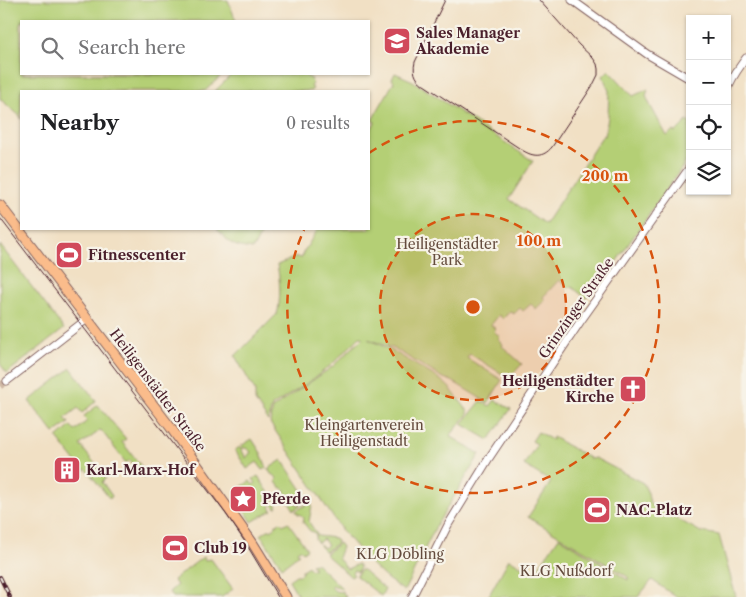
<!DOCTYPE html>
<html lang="en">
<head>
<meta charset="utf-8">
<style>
	body { margin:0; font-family:"Libre Caslon Text",serif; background:#f6f6f6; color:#202124 }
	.controls { position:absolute; right:15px; top:15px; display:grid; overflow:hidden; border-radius:0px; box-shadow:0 1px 4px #0004 }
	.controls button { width:45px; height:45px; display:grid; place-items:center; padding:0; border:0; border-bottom:1px solid #e0e0e0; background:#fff; color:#202124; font:25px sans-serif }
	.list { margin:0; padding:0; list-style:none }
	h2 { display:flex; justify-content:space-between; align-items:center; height:65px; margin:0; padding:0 20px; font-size:21px }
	h2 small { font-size:16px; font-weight:400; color:#757577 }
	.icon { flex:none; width:28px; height:28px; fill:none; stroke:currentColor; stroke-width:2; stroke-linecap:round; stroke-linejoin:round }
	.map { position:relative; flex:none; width:746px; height:597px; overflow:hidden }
	.search { position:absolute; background:#fff; box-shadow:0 1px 4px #0004; left:20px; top:20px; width:350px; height:55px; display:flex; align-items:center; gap:12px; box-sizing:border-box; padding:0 18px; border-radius:0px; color:#757577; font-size:19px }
	.panel { position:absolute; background:#fff; box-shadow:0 1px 4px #0004; left:20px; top:90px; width:350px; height:140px; border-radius:0px }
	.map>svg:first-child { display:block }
	.green { fill:#b4cf74; stroke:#7f7750 }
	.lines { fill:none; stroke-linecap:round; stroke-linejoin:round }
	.minor-tunnel { stroke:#d0b9a5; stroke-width:7; stroke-dasharray:7 3.5; stroke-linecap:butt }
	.minor-casing { stroke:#846361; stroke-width:9 }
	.major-casing { stroke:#846361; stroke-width:11 }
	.minor { stroke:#fff; stroke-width:7 }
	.major { stroke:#fabc8b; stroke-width:9 }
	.tram { stroke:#4a1f2b; stroke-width:1 }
	.rail-casing { stroke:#4a1f2b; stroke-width:4 }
	.rail { stroke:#f7f3e8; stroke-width:2; stroke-dasharray:5.5; stroke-linecap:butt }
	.ring { fill:none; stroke:#d8530f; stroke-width:2.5; stroke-dasharray:9 6 }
	.labels { text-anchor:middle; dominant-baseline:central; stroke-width:4.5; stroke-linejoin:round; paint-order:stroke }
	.poi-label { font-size:14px; font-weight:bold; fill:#4a1f2b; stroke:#f7f3e8; text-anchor:start }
	.park-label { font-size:14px; fill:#644b3d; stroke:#f7f3e8 }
	.street-label { font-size:14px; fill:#4a1f2b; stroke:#f7f3e8 }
	.centre { fill:#d8530f; stroke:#f7f3e8; stroke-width:2.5 }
	.ring-label { font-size:15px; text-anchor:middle; font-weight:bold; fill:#d8530f; stroke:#f7f3e8; stroke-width:4.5; stroke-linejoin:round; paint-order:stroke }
</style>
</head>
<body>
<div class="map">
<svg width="746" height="597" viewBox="0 0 746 597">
	<rect width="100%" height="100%" fill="#f7f3e8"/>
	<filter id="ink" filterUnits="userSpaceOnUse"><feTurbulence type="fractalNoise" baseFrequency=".02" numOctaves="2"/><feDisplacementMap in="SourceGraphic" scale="10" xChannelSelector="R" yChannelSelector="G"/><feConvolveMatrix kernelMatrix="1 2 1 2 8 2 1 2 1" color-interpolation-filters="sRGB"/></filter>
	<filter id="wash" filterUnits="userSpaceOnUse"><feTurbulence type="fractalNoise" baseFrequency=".0096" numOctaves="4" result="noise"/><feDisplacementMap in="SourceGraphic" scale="20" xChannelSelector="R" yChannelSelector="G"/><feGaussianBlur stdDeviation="1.12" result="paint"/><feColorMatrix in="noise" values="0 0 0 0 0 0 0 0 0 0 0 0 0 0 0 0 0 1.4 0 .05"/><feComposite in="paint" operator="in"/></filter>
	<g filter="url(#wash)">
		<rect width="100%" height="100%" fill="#f1e0c4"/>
		<g class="green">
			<polygon points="0,0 228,0 236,21 21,21 21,74 223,74 205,91 21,91 21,119 21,117 0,99"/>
			<path d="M609 70 633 96 648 89 646 96 650 105 667 136 672 131 676 132 687 121 690 123V156L616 262H610L586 298 572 287 568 288 559 280 543 297 545 300 536 309 531 304 523 311 520 308 514 314 510 311 503 319 499 315 491 325 496 329 494 331 500 337 498 339 503 344 502 346 522 364 510 377H507L470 354 467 358 502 380 488 403 452 381 441 377 395 349 368 339 393 351 441 380 449 387 468 411V414L450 436 480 454 436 526 404 591 386 578 371 564 343 532 270 423 273 408 332 367 363 338 360 337 331 365 308 383 272 406 268 421 255 401V391L235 356 277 314C281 302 280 277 277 265L296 257 302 258 303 253 318 229H369V133L375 122 372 120 394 82 392 79 395 73 413 81 533 161 509 199 545 224 603 135 605 136 608 117 609 91 603 76Z"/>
			<polygon points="230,74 305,74 306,76 312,79 311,81 313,83 311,87 313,88 311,91 215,91 230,76"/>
			<path d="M217 229H263L253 249C231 246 232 245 217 229Z"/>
			<polygon points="0,245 64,329 7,373 0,364"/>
			<polygon points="71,368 96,401 82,413 78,408 65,418 69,423 54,433 29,401"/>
			<polygon points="495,400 511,409 489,440 462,424 481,401 490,406"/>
			<polygon points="98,405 126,439 122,442 148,475 144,478 130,460 126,463 101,430 80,445 106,478 102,482 112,496 110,499 86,469 83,471 57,438 71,426 75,431 87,421 84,416"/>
			<polygon points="538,432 552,440 553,437 591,459 595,458 643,483 648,493 650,504 701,532 719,535 736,597 676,597 652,580 638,597 488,597 509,559 534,574 559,537 628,580 628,577 528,517 551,482 524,465 537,444 532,441"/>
			<polygon points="252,439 261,453 267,468 263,470 257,462 247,469 235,450 240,447 246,458 251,452 246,448 243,448 241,446"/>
			<polygon points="282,460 308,499 301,505 297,496 293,499 297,505 299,504 300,506 294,510 285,495 285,492 283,488 280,487 276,482 277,478 274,475 271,474 268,469"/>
			<polygon points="258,476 278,507 276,508 272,504 270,506 272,510 252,522 236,497 240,494 238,489 250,481 253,485 256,483 253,479"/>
			<polygon points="310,502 312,505 309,522 318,536 335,538 337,541 337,543 325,552 319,545 320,544 324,548 328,545 323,539 318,543 315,539 316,535 313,532 310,531 303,522 304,518 301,515 298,514 296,511"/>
			<polygon points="280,522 283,525 288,522 307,549 303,552 300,549 297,551 299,554 282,567 261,535 268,530 271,530 274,528 275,525"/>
			<polygon points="339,543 342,547 338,558 347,569 358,564 360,567 358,572 354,570 352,573 354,575 351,577 325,554"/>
			<polygon points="203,557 205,560 211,559 233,589 222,597 173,597 169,592 177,585 173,580"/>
			<polygon points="316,563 342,588 340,589 337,586 336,587 333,585 331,587 335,591 340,592 342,591 346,597 299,597 289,580 296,575 299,575 302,573 302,570 308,566 311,570 314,568 311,564"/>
			<polygon points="361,570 363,570 385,589 381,596 356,576"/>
		</g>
	</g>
	<g filter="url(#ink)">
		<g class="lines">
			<polyline class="minor-tunnel" points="0,386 7,381"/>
			<g class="minor-casing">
				<g id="minor">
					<polyline points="572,0 647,54 690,79"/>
					<path d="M727 91C730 79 739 68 746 58"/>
					<polyline points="727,102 727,103"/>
					<polyline points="7,381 87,319"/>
					<polyline points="412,597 448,525 489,458 580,322 690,167"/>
				</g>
			</g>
			<g class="major-casing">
				<polyline id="major" points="0,205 171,428 252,542 286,597"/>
			</g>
			<use href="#minor" class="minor"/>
			<use href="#major" class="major"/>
			<g class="tram">
				<path d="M445 0 415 62C412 74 417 81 427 87L522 150C533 157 543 158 552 147L593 85 598 75V69L597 64 593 58 579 45 539 0"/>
				<polyline points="0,218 226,514 245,542 278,597"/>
			</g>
			<g class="rail-casing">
				<polyline id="rail" points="0,577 10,597"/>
			</g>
			<use href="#rail" class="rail"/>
		</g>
	</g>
	<circle cx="473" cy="307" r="93" fill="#d8530f" fill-opacity=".12"/>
	<g class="ring">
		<circle cx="473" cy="307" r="93"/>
		<path d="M369 153A186 186 0 1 1 304 230"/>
	</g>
	<defs>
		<g id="university-square" transform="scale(1.4375)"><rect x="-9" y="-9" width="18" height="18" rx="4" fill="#d1495b" stroke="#f7f3e8"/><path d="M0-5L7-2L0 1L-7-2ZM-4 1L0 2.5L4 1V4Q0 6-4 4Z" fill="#fff"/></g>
		<g id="stadium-square" transform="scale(1.4375)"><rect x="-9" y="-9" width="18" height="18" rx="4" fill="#d1495b" stroke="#f7f3e8"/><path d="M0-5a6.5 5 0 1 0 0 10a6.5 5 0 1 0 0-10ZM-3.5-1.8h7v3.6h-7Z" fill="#fff"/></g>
		<g id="church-square" transform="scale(1.4375)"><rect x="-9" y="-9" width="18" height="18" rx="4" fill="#d1495b" stroke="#f7f3e8"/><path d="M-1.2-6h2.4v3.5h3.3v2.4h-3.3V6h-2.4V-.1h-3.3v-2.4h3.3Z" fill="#fff"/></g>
		<g id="building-square" transform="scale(1.4375)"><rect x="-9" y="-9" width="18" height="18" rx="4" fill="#d1495b" stroke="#f7f3e8"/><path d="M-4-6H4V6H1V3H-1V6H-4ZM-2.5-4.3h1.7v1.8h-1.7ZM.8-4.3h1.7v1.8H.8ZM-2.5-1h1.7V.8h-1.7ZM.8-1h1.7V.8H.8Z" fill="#fff"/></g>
		<g id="sight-square" transform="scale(1.4375)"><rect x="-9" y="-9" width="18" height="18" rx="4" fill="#d1495b" stroke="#f7f3e8"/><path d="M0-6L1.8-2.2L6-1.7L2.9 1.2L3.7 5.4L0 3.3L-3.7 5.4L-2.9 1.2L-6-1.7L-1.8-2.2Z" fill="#fff"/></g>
	</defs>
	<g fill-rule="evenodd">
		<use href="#university-square" x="397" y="41"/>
		<use href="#stadium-square" x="69" y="255"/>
		<use href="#church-square" x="633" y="389"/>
		<use href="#building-square" x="67" y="470"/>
		<use href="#sight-square" x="243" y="499"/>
		<use href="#stadium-square" x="597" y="510"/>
		<use href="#stadium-square" x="175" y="548"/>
	</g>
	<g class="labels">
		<g class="poi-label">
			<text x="416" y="33">Sales Manager<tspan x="416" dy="16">Akademie</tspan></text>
			<text x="88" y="255">Fitnesscenter</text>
			<text x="614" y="381" text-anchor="end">Heiligenstädter<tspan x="614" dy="16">Kirche</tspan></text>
			<text x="86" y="470">Karl-Marx-Hof</text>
			<text x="262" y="499">Pferde</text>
			<text x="616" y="510">NAC-Platz</text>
			<text x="194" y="548">Club 19</text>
		</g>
		<g class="park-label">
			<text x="447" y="244">Heiligenstädter<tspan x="447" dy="16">Park</tspan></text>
			<text x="364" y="425">Kleingartenverein<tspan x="364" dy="16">Heiligenstadt</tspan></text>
			<text x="400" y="554">KLG Döbling</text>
			<text x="566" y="571">KLG Nußdorf</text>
		</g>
		<g class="street-label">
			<text transform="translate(576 308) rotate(-55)">Grinzinger Straße</text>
			<text transform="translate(158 390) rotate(53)">Heiligenstädter Straße</text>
		</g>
	</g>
	<circle cx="473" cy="307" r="8" class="centre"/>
	<g class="ring-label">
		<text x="605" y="181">200 m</text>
		<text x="539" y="246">100 m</text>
	</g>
</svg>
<div class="controls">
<button>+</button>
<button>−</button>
<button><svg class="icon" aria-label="locate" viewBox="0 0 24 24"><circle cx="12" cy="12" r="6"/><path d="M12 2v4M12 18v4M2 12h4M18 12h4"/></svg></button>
<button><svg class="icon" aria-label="layers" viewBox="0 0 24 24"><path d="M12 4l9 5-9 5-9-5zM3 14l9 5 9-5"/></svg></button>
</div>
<div class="search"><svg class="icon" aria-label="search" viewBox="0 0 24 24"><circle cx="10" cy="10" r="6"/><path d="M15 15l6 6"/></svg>Search here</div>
<section class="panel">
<h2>Nearby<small>0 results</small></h2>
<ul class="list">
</ul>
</section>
</div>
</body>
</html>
